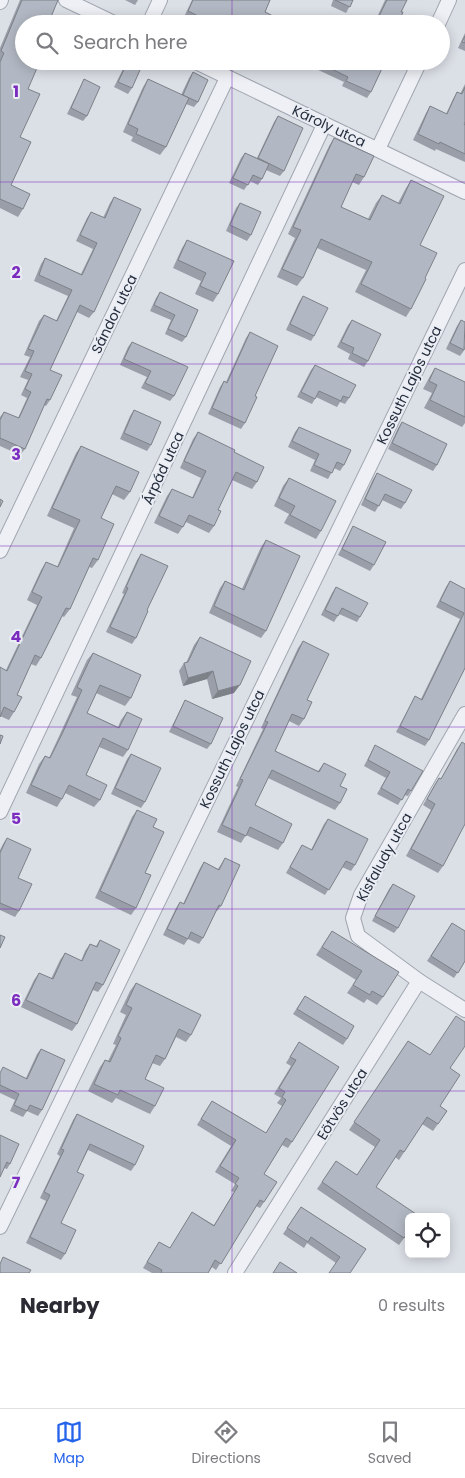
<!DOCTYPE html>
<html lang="en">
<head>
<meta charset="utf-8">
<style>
	body { margin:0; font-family:Poppins,sans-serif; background:#f2f2f3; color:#2b2b33 }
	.controls { position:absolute; right:15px; bottom:15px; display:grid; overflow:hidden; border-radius:8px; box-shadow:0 2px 12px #0003 }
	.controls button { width:45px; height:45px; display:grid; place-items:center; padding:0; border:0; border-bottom:1px solid #e1e1e2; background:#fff; color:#2b2b33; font:25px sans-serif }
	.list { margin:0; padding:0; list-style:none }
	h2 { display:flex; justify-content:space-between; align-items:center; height:65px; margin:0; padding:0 20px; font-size:21px }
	h2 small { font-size:16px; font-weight:400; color:#7c7c81 }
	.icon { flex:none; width:28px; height:28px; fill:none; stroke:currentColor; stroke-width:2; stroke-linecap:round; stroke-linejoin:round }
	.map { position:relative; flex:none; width:465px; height:1273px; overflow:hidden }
	.search { position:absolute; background:#fff; box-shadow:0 2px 12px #0003; left:15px; right:15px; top:15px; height:55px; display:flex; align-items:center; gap:12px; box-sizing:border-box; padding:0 18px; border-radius:28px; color:#7c7c81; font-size:19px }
	.sheet { height:135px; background:#fff }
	nav { display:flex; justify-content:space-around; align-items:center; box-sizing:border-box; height:70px; border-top:1px solid #e1e1e2; background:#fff; font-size:14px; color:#7c7c81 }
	nav a { display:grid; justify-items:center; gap:2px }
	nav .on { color:#2563eb }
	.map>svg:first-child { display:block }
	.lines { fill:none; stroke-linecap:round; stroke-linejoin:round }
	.street-casing { stroke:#a1a6b0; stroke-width:16 }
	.street { stroke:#eef0f5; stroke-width:14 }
	.wall { fill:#999ea8 }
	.shaded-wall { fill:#7d8188 }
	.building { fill:#b2b8c3; stroke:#7d8188 }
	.grid { fill:none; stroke:#7b2cbf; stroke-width:1; stroke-opacity:0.55 }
	.labels { text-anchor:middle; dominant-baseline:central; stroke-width:4; stroke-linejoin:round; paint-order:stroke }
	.street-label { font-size:14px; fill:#252d3d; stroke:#eaeef4 }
	.grid-label { font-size:16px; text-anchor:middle; font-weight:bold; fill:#7b2cbf; stroke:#eaeef4; stroke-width:4; stroke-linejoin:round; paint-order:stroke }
</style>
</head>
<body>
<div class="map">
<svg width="465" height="1273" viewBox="0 0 465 1273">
	<rect width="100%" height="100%" fill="#dbdfe6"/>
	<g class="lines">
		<g class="street-casing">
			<g id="street">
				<polyline points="66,0 116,24"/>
				<polyline points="0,2 1,0"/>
				<polyline points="149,24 160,0"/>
				<polyline points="438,24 449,0"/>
				<polyline points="194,61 465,192"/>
				<polyline points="378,149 420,61"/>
				<polyline points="0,551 227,78"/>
				<polyline points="0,812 324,125"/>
				<polyline points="419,981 358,936 353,918 361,895 465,714"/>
				<polyline points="0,1227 465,270"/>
				<polyline points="235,1273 419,981 465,1010"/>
			</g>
		</g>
		<use href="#street" class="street"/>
	</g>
	<g class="wall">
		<polygon points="20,0 58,0 24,24 28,89 20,137 11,185 23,209 18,217 0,208 0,48"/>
		<polygon points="125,0 138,0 135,5"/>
		<polygon points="192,0 270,0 265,12 289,24 199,24 184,17"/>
		<polygon points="333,0 353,0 346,13 331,6"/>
		<polygon points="385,0 407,0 401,12 398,24 374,24"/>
		<polygon points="465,33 465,51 458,48"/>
		<polygon points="106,61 144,61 132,88 128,94 114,87 123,69"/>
		<polygon points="299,61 384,61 371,92 367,98 342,86 344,82"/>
		<polygon points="193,72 198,102 194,107 186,104 166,147 160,155 131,141 133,137 123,132 143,87 148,79 181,95 189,78"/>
		<polygon points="84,79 87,116 83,121 67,114 81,85"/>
		<polygon points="465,84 465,122 464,124 465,125 465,162 436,149 435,151 413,140 426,113 430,106 446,114 453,99 457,92 460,94"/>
		<polygon points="278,116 284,171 280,176 266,170 262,179 258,185 250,181 244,190 229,183 241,158 245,153 257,158 274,122"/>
		<polygon points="334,138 364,177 359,185 352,182 341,207 368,219 376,203 382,195 398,203 406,188 411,180 425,278 411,309 406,317 355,292 366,270 317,248 303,278 297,286 277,277 295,238 288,234 329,146"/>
		<polygon points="114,197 94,312 89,318 77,312 50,370 50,400 46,406 44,405 25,449 20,455 0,446 0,417 4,412 18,418 27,398 21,395 28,380 20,377 30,357 24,355 39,321 44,315 56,321 68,296 34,281 41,264 45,258 81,274 93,249 76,241 87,218 91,212 103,218 110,203"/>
		<polygon points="240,203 251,235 247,241 226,231 236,208"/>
		<polygon points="187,240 218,294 213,302 195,294 201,281 173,268 182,248"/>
		<polygon points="160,292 198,310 186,337 182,342 165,334 171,320 150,311 156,298"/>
		<polygon points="303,296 314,336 311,341 286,330 299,302"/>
		<polygon points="352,320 368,361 364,367 348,359 350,354 337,347 348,325"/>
		<polygon points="461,320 465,349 460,356 446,349 457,326"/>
		<polygon points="250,332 255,396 245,423 241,429 208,414 220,387 224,381 226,382 246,338"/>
		<polygon points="132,342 174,396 170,401 141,388 147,377 120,365 128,347"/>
		<polygon points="315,365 349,398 345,404 340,402 337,407 316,397 312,404 297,397 311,370"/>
		<polygon points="435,368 465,382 465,423 462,427 424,408 432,393 423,389 430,376"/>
		<polygon points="134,410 151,445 147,451 120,439 130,416"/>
		<polygon points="402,422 437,465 433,471 388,449 398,428"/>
		<polygon points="299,427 344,465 340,471 334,468 328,479 310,471 315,460 288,447 295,432"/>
		<polygon points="198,432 234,452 257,482 252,489 232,480 218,510 214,526 209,533 186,522 178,534 154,523 167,496 172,489 192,498 201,478 180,468 193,439"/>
		<polygon points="81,446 130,492 124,500 112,494 101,518 98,560 92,568 89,567 70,609 64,617 62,616 41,658 36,666 31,664 17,695 14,712 9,720 0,716 6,670 37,605 27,600 41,570 46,562 57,567 74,528 47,516 76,453"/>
		<polygon points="377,473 405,503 401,509 382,500 375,512 361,505 373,479"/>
		<polygon points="289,478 321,531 316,539 284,523 289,514 274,506 283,486"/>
		<polygon points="353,526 374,565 370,571 338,555 350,532"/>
		<polygon points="266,540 266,631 261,638 209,613 220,588 225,581 242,589 261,547"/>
		<polygon points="141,554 147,610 136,638 132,644 106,632 124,594 122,593 137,560"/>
		<polygon points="450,581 465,589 465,668 429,740 425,746 396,732 412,702 415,696 421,699 460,619 436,607 446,587"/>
		<polygon points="336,587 360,617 357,622 339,614 334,622 321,615 332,593"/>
		<polygon points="200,637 234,693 212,699 207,679 183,686 179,671 184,663 186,663 194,645"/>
		<polygon points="303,641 307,700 304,719 299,726 289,721 275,751 318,771 324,763 340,786 340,803 335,810 268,778 255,805 283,843 278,850 246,835 241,843 217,832 238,787 236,786 263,729 261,728 298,648"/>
		<polygon points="93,653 131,698 125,706 96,693 87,713 118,727 121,720 127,712 128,750 123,757 99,747 86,775 100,800 94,807 65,793 62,799 57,807 26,793 39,764 45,756 49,758 77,697 71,695 87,660"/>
		<polygon points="185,700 211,744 207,749 169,732"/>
		<polygon points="462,742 443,866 438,873 406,856 431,810 423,805 435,784 439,778 441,779 457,749"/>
		<polygon points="375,745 411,791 408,796 404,795 398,805 377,794 386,778 364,766"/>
		<polygon points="131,754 145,802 141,808 111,794 127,759"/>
		<polygon points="137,810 153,827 145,873 136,908 131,915 95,898 132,817"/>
		<polygon points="328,819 355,865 351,871 342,867 325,895 286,873 302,845 311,850 324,824"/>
		<polygon points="7,838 18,878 19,911 15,917 0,910 0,850 3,844"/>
		<polygon points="225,858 221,906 217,911 216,911 203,938 199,944 188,939 184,945 163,935 176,908 180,902 183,904 200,868 204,862 218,869"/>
		<polygon points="393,884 398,928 394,933 372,921 389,889"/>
		<polygon points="452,923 465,961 454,978 427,961"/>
		<polygon points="332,931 383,997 377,1005 367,999 364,1003 347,993 356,980 316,955"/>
		<polygon points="100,940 103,985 98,992 93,990 77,1024 72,1031 21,1007 34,980 39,973 51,979 60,960 65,953 81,961 85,951 90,944 96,946"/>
		<polygon points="136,983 191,1035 186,1042 176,1037 165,1059 160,1066 152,1063 145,1079 155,1106 150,1114 116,1098 112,1103 88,1091 100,1067 105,1060 108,1061 116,1045 113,1044 126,1015 120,1012 130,991"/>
		<polygon points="305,996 347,1039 343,1045 293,1014"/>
		<polygon points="408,1041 450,1068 440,1106 447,1111 433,1131 422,1124 399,1160 395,1157 376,1187 409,1231 399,1245 317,1189 336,1161 357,1175 375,1147 349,1130"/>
		<polygon points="299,1042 292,1142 288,1148 282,1145 264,1174 264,1202 260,1208 256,1206 216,1270 212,1267 208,1273 152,1273 143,1268 159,1242 170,1248 192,1212 214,1225 234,1192 231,1191 235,1184 215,1172 231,1146 197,1125 208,1107 212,1101 266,1133 282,1106 277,1103 281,1098 274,1094 291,1066 286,1063"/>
		<polygon points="41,1049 42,1110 38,1116 27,1111 23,1117 10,1111 15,1100 0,1093 0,1073 26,1078 37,1054"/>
		<polygon points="77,1114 135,1165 131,1171 88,1150 77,1172 61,1223 65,1254 61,1260 26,1243 46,1201 40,1198 60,1156 57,1154 73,1120"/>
		<polygon points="0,1135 10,1164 7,1169 4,1168"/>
		<polygon points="301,1207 366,1249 336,1263 307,1243 304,1248 283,1234"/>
	</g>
	<g class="shaded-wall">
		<polygon points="213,671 207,679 183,686 188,678"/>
		<polygon points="240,685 234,693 212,699 218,691"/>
	</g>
	<g class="building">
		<polygon points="22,0 58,0 48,24 24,24 24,61 40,61 28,89 40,94 20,137 31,142 11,185 30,194 23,209 0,199 0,62 4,53 1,51"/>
		<polygon points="193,0 270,0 265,12 289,24 226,24 212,18 210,22 188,11"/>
		<polygon points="335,0 353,0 350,7"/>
		<polygon points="387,0 407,0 401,12 403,12 398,24 385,24 377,20"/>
		<polygon points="465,36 465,43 462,42"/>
		<polygon points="122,61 144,61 132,88 118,82 127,63"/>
		<polygon points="315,61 384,61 385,62 371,92 346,81 348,77"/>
		<polygon points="193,72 208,80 198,102 183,95"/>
		<polygon points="84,79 100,87 87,116 71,108"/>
		<polygon points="148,79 189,98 166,147 136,134 138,129 128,124"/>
		<polygon points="465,87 465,122 464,124 465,125 465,154 440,142 439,144 418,134 430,106 447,114 457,92 462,94"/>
		<polygon points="278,116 303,128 284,171 258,158"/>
		<polygon points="334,138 374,156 364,177 356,174 341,207 370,220 382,195 400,204 411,180 444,196 420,245 437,253 425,278 426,279 411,309 361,284 372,262 321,239 303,278 282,269 301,230 293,227"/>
		<polygon points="245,153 269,164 262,179 253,175 248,185 233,178"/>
		<polygon points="114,197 141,209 94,312 80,305 50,370 62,375 50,400 47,399 25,449 0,438 0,420 4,412 19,418 31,392 25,389 32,374 25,371 34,351 28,349 44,315 57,321 72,290 39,275 45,258 82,275 97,243 80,235 91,212 105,218"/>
		<polygon points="240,203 261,212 251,235 230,225"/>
		<polygon points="187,240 234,261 218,294 200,286 206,273 178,260"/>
		<polygon points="160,292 198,310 186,337 168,329 175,315 154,305"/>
		<polygon points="303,296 328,308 314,336 290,324"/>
		<polygon points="352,320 381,334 368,361 352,353 354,348 341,342"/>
		<polygon points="461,320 465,322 464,350 450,343"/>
		<polygon points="250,332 278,346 255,396 257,397 245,423 212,408 224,381 227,383"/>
		<polygon points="132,342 188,367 174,396 145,383 151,371 124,359"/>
		<polygon points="315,365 356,385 349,398 343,396 341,401 319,391 315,399 301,392"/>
		<polygon points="435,368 465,382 465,417 430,400 437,385 429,381"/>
		<polygon points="134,410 161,422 151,445 124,433"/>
		<polygon points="402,422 447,444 437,465 392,443"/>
		<polygon points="299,427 351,450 344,465 337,462 332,473 314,465 319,454 292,441"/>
		<polygon points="198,432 235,450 234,452 264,467 257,482 236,472 218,510 221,511 214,526 189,515 183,527 159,516 172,489 193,498 206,471 184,461"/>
		<polygon points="81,446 139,472 130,492 116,486 101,518 114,524 98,560 93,558 70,609 66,608 41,658 35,655 17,695 22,697 14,712 4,707 0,717 0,667 7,671 42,597 32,592 46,562 58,567 80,520 52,508"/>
		<polygon points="377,473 412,490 405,503 385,494 379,506 365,499"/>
		<polygon points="289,478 336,501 321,531 290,515 295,506 279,498"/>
		<polygon points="0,499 3,501 0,507"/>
		<polygon points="353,526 386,542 374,565 342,549"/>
		<polygon points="266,540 300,556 266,631 214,606 225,581 244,590"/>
		<polygon points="141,554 168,566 147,610 148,611 136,638 110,627 128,588 126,587"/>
		<polygon points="450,581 465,589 465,668 429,740 400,726 415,696 422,700 464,613 440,601"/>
		<polygon points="336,587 368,603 360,617 342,608 338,616 325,610"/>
		<polygon points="200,637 251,661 240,685 218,691 213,671 188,678 184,663 188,662"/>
		<polygon points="303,641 329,654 307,700 312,702 304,719 292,714 275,751 319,772 324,763 346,774 340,786 347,789 340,803 272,770 255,805 292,824 283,843 250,827 246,836 222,825 243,780 240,779 268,722 265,721"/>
		<polygon points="93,653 141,675 131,698 100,685 87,713 119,728 127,712 142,719 128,750 103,738 86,775 107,785 100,800 69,785 62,799 31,785 45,756 50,758 62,734 82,690 77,687"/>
		<polygon points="185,700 223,718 211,744 173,726"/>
		<polygon points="0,735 3,736 0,744"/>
		<polygon points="462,742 465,744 465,824 443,866 411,849 435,804 427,799 439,778 441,779"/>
		<polygon points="375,745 423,771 411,791 408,789 402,800 381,788 390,772 368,760"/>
		<polygon points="131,754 161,768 145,802 115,788"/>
		<polygon points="137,810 157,819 153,827 164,832 145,873 151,875 136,908 100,891"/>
		<polygon points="328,819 368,839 355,865 346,861 329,890 290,867 302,845 312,850"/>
		<polygon points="7,838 31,849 18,878 32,884 19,911 0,903 0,853"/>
		<polygon points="225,858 240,865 221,906 219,905 203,938 191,932 188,939 167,929 180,902 184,904 204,862 219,870"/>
		<polygon points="393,884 415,896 398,928 375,916"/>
		<polygon points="452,923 465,931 465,961 458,973 431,956"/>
		<polygon points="332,931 399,972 383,997 372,991 370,995 353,985 362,971 322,947"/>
		<polygon points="0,935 5,937 0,948"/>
		<polygon points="100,940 120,950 103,985 96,982 77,1024 26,1000 39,973 53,979 65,953 82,961 90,944 97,947"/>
		<polygon points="136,983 201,1015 191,1035 179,1029 165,1059 156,1055 145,1079 164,1088 155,1106 120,1090 118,1095 94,1084 105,1060 110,1062 121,1038 118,1036 132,1008 126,1005"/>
		<polygon points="305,996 354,1026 347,1039 297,1009"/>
		<polygon points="456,1016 465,1022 465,1046 450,1068 460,1075 440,1106 447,1111 438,1124 427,1117 404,1152 400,1150 376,1187 419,1216 409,1217 409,1231 404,1238 322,1182 336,1161 357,1175 380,1140 354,1122 408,1041 430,1055"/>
		<polygon points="299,1042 339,1067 292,1142 286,1138 264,1174 277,1182 264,1202 260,1200 221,1264 215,1260 208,1273 161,1273 162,1270 147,1262 159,1242 170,1248 192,1212 214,1226 238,1186 235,1184 239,1178 220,1166 236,1140 201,1119 212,1101 266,1133 286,1100 282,1097 285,1092 279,1088 296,1060 290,1057"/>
		<polygon points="41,1049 65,1060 42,1110 30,1105 27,1111 14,1105 19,1094 0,1085 0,1073 3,1067 27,1079"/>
		<polygon points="77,1114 144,1146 135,1165 90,1144 77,1172 84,1175 61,1223 76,1230 65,1254 30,1237 50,1195 44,1192 64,1150 61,1149"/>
		<polygon points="0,1135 19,1144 10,1164 7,1162 0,1177"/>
		<polygon points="301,1207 366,1249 350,1273 329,1273 340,1257 311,1237 308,1242 287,1228"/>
		<polygon points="3,1257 31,1270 29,1273 0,1273 0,1264"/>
		<polygon points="280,1262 297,1273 273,1273"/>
	</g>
	<path class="grid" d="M232 0V24M232 61V1273M0 182H465M0 364H465M0 546H465M0 727H465M0 909H465M0 1091H465"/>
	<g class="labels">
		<g class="street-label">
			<text transform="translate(329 126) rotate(25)">Károly utca</text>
			<text transform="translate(114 314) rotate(-64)">Sándor utca</text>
			<text transform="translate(409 385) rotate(-64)">Kossuth Lajos utca</text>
			<text transform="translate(163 468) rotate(-65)">Árpád utca</text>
			<text transform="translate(232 749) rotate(-64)">Kossuth Lajos utca</text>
			<text transform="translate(384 857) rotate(-61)">Kisfaludy utca</text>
			<text transform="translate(342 1104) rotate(-58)">Eötvös utca</text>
		</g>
	</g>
	<g class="grid-label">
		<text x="16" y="97">1</text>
		<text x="16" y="278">2</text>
		<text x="16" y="460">3</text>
		<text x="16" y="642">4</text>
		<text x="16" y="824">5</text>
		<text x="16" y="1006">6</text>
		<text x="16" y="1188">7</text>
	</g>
</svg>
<div class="controls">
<button><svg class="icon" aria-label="locate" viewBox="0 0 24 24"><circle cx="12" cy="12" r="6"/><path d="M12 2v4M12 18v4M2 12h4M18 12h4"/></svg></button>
</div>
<div class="search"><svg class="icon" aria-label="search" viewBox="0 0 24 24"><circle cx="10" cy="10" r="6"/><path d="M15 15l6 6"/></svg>Search here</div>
</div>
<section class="sheet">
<h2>Nearby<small>0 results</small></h2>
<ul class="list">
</ul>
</section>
<nav>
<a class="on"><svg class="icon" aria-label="map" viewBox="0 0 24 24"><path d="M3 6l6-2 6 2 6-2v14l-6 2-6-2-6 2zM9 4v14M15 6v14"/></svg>Map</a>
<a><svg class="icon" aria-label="directions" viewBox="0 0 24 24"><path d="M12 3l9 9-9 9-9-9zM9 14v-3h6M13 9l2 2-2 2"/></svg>Directions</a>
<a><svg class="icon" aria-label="saved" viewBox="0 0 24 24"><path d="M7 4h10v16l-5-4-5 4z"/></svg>Saved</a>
</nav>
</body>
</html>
